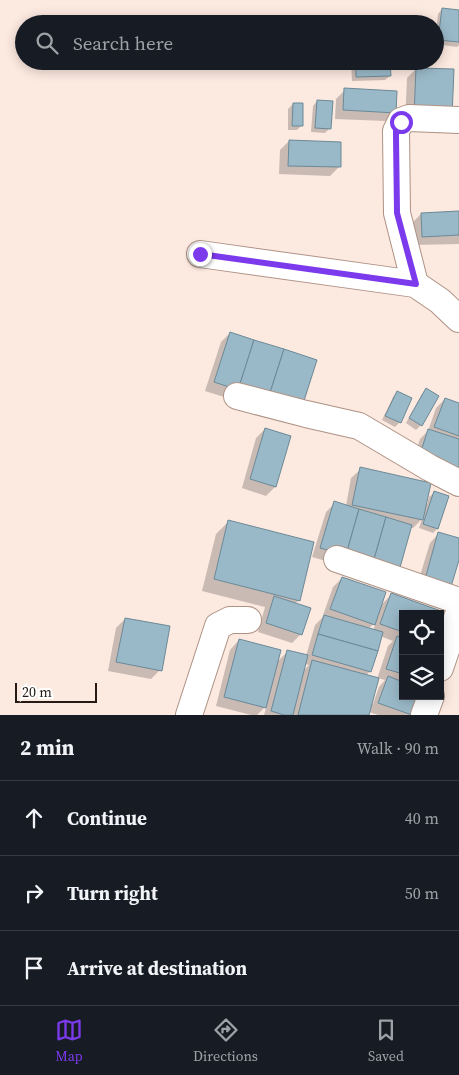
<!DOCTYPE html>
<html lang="en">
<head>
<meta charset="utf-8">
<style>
	body { margin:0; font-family:"Source Serif 4",serif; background:#242831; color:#f1f3f6 }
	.controls { position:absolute; right:15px; bottom:15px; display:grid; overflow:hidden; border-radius:0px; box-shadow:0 2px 12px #0003 }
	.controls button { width:45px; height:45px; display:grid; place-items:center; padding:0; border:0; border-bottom:1px solid #363941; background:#171b24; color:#f1f3f6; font:25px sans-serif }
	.scale { position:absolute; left:15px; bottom:12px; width:82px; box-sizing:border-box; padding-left:5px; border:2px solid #251a15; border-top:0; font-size:14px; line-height:18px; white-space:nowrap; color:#251a15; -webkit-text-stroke:4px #fff; paint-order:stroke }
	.stop { position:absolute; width:15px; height:15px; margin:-11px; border:4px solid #7c3aed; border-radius:50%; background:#fff }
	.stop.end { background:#7c3aed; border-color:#fff; box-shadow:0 1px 5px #0008 }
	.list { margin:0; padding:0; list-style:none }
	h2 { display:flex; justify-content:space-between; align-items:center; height:65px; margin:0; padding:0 20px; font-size:21px }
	h2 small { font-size:16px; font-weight:400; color:#9ea1a6 }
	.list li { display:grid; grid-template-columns:32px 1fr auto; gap:15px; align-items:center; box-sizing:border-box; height:75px; padding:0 20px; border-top:1px solid #363941 }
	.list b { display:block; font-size:19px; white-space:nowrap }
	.list em { font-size:16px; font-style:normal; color:#9ea1a6 }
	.icon { flex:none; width:28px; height:28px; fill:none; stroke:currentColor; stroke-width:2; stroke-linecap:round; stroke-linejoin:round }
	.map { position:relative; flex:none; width:459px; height:715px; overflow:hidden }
	.search { position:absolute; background:#171b24; box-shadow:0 2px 12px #0003; left:15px; right:15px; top:15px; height:55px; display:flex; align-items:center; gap:12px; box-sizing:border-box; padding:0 18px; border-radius:28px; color:#9ea1a6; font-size:19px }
	.sheet { height:290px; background:#171b24 }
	nav { display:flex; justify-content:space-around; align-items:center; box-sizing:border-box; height:70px; border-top:1px solid #363941; background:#171b24; font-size:14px; color:#9ea1a6 }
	nav a { display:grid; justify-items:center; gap:2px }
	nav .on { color:#7c3aed }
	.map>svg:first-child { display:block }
	.shadow { fill:#0003; fill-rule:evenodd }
	.building { fill:#9ab9c8; stroke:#6b8997 }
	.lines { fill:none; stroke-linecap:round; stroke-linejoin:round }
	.minor-casing { stroke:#ae9284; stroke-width:28 }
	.minor { stroke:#fff; stroke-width:26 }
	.route { stroke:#7c3aed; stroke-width:6 }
</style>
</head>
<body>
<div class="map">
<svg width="459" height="715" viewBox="0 0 459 715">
	<rect width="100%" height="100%" fill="#fce9e0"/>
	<g class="shadow">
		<polygon points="442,9 459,11 459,45 457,47 435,44 438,14"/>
		<polygon points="351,61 389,61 390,76 385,80 352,81"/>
		<polygon points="416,69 453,71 405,124 407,78"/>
		<polygon points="345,90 395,112 386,121 335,119 336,99"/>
		<polygon points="317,101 330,128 325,133 311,132 313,106"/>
		<polygon points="293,104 301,126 297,130 288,130 288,109"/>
		<polygon points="289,141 339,167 330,176 279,174 280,150"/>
		<polygon points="459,212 459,244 413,245 412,223 421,214"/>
		<polygon points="230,333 290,418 205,391 221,342"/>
		<polygon points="427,390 437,396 421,425 416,430 406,423 422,394"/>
		<polygon points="397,392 400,422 395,427 382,420 393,397"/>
		<polygon points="445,399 459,404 459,485 410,470 420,439 428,431 436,408"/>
		<polygon points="265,429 290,437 275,487 266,496 242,488 256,438"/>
		<polygon points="361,469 425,504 427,505 429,497 434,493 437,529 433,533 419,528 422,519 413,528 410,528 389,579 312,557 326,512 335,503 346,506 351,478"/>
		<polygon points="228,522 299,600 295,604 301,634 292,643 258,632 265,607 202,591 216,534"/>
		<polygon points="439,533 459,539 459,555 415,592 430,543"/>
		<path d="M342 578 380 606 391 595 403 614V696L412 715H378L369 712 368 715H264L267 705 257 715H251L216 706 230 650 239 640 277 662 288 651 306 656 315 625 322 618 333 587ZM376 622 373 631 368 629ZM380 636 393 641 388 646 377 679 366 676 370 671ZM305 664 309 665 303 671ZM378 678 385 680 379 687 373 704 371 703Z"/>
		<polygon points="125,619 160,670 151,679 108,671 116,628"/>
	</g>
	<g class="building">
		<polygon points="442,8 459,10 459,42 438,40"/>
		<polygon points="356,61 390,61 391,76 356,77"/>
		<polygon points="416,68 454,69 452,117 414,116"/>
		<polygon points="344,88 397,91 396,113 343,110"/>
		<polygon points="317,100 333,101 331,129 315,128"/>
		<polygon points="293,103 303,103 303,126 292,126"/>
		<polygon points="289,140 341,142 341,167 288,166"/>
		<polygon points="459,211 459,235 422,237 421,213"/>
		<polygon points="230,332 254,340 238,390 214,382"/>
		<polygon points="254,340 284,349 268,399 238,390"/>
		<polygon points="284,349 317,360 301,410 268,399"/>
		<polygon points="426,388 439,396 422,426 409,418"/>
		<polygon points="397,391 412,398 401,423 385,416"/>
		<polygon points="445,398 459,403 459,436 434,427"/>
		<polygon points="265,428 291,436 276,487 250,479"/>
		<polygon points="428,429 459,439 459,474 418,461"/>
		<polygon points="360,467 431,483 423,520 352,505"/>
		<polygon points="434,491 449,496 438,529 423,524"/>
		<polygon points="334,501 359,509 346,555 320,548"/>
		<polygon points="359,509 386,517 373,563 346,555"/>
		<polygon points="386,517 412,525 399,571 373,563"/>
		<polygon points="228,520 314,542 300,601 214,579"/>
		<polygon points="438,532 459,538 459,560 450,590 424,583"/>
		<polygon points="342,577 386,592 375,625 330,609"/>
		<polygon points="391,593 441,611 440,614 403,614 403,632 380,624"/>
		<polygon points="274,596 311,608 302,635 266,623"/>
		<polygon points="324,615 383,632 378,651 318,634"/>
		<polygon points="125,618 170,626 162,671 116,662"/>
		<polygon points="318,634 378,651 371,672 312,655"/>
		<polygon points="397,636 403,638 403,674 386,669"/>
		<polygon points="239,639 281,650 266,708 224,697"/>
		<polygon points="287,650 308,655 293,715 284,715 271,711"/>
		<polygon points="312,660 379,678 369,715 298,715"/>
		<polygon points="388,676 403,682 403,696 420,696 412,715 378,703"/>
	</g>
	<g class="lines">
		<g class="minor-casing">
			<g id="minor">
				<polyline points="200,254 415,284 440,301 459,319"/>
				<polyline points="415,284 397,213 396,131 401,121 409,118 459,120"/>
				<polyline points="237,396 306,414 359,426 430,468 459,483"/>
				<polyline points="337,559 459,601"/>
				<polyline points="440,668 459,612"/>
				<polyline points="189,715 218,626 230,620 248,620"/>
				<polyline points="424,715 431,696"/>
			</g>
		</g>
		<use href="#minor" class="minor"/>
	</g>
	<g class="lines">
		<polyline class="route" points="200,254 416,284 397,213 396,137 396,131 401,122"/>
	</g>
</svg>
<div class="controls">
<button><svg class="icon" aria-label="locate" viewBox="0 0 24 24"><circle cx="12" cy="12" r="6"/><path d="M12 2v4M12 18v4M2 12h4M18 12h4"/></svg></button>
<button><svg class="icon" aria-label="layers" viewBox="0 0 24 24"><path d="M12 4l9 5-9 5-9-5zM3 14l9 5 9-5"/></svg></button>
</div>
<div class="scale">20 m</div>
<div class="stop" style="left:401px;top:122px"></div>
<div class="stop end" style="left:200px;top:254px"></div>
<div class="search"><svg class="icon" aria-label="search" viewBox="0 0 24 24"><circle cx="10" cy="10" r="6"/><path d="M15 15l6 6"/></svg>Search here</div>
</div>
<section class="sheet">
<h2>2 min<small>Walk · 90 m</small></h2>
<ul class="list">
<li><svg class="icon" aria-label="ahead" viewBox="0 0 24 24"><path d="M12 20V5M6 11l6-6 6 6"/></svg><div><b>Continue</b></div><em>40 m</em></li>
<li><svg class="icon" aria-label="right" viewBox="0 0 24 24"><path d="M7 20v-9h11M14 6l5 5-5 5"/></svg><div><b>Turn right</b></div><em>50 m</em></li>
<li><svg class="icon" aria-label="arrive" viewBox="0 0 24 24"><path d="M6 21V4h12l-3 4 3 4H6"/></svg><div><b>Arrive at destination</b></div></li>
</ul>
</section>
<nav>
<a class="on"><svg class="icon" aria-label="map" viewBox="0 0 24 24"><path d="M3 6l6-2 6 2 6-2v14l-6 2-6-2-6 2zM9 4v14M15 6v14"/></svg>Map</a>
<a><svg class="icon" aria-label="directions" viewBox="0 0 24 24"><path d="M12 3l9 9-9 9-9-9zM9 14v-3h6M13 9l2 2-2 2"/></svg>Directions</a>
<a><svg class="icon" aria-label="saved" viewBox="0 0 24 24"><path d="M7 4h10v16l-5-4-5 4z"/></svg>Saved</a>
</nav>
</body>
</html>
